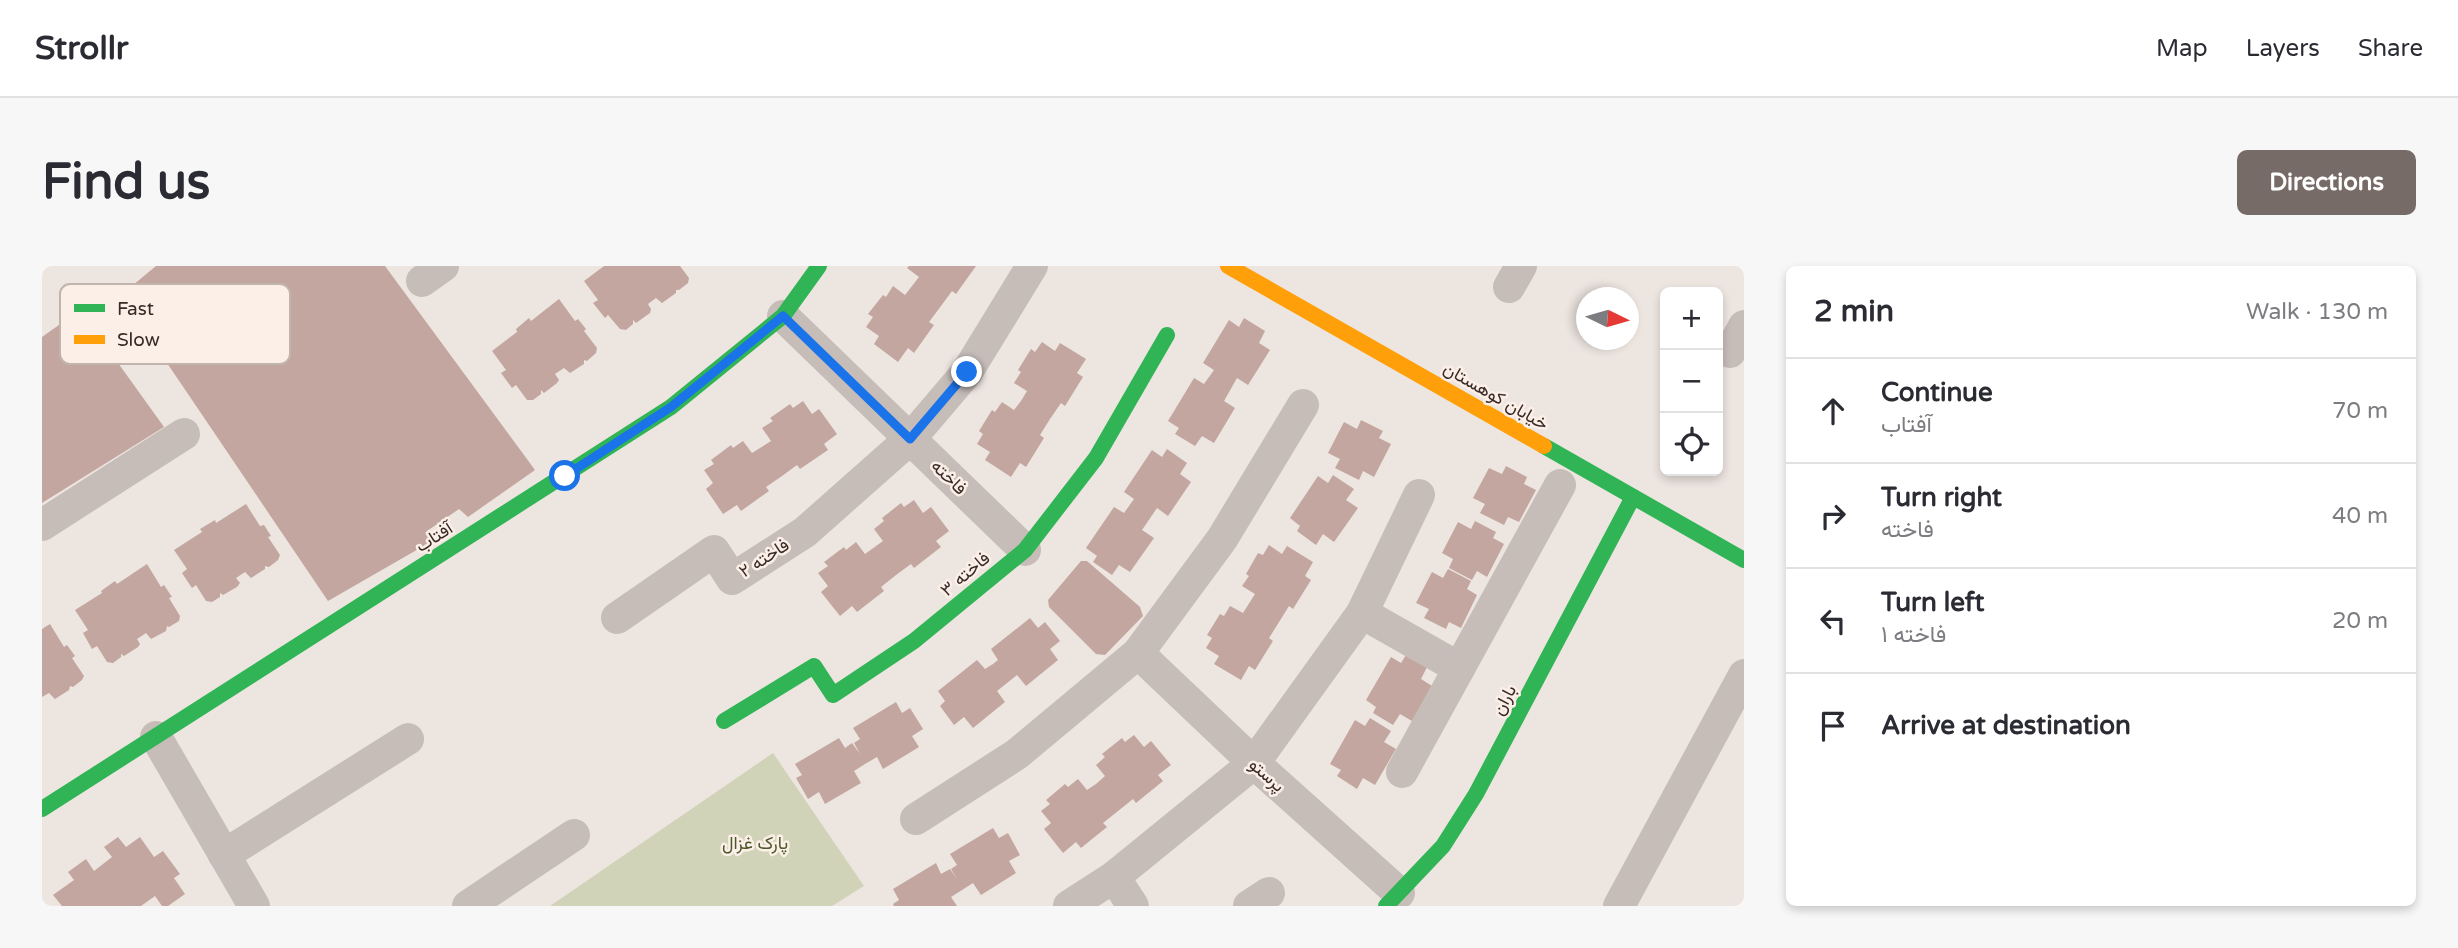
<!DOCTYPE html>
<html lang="en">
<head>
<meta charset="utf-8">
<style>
	body { margin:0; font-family:"Varela Round",Vazirmatn,sans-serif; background:#f7f7f7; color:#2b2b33 }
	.controls { position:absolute; right:21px; top:21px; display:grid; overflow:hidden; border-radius:10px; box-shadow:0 4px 10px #0003 }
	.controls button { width:63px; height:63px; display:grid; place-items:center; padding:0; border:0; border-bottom:2px solid #e1e1e2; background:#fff; color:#2b2b33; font:35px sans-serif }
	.compass { position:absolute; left:1534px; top:21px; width:63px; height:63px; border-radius:50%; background:#fff; box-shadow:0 4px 10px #0003; rotate:95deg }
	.stop { position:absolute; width:21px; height:21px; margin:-16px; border:5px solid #1a73e8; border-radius:50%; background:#fff }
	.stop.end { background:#1a73e8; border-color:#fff; box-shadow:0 2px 7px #0008 }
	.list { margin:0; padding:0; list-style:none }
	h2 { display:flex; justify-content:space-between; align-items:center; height:91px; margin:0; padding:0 28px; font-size:30px }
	h2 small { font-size:23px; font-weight:400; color:#7c7c81 }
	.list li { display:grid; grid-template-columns:46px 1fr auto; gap:21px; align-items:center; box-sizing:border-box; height:105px; padding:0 28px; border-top:2px solid #e1e1e2 }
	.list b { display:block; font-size:26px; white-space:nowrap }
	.list p { margin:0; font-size:23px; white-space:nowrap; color:#7c7c81 }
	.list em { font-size:23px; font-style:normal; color:#7c7c81 }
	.icon { flex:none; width:38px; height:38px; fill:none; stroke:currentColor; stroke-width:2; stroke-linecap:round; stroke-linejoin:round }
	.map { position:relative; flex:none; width:1702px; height:640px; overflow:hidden; border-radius:10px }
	header { display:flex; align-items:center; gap:42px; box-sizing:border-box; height:98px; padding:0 35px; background:#fff; border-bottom:2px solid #e1e1e2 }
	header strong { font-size:33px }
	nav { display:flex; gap:38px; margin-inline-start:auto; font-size:24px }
	.intro { display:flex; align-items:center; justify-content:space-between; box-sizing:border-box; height:168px; padding:0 42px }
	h1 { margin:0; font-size:49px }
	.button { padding:18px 32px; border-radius:10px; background:#776b68; color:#fff; font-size:24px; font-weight:700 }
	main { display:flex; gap:42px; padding:0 42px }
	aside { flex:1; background:#fff; border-radius:10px; box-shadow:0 4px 10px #0003 }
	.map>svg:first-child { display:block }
	.green { fill:#d1d3b9 }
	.building { fill:#c3a6a0 }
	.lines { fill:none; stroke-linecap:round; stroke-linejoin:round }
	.street { stroke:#c6bdb9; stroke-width:32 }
	.fast { stroke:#30b455; stroke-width:16 }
	.slow { stroke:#ff9f0a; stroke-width:16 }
	.route { stroke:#1a73e8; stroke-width:9 }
	.labels { text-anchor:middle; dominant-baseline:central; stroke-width:5; stroke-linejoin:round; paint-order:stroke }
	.street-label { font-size:18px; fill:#382a27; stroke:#fbefe7 }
	.park-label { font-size:18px; fill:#4c5829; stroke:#fbefe7 }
	.key { fill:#fbefe7; stroke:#c0b4ad; stroke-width:2 }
	.key-label { font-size:19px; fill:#382a27 }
</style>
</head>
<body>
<header>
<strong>Strollr</strong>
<nav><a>Map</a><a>Layers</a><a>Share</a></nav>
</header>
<div class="intro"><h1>Find us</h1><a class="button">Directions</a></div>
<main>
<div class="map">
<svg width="1702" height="640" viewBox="0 0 1702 640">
	<rect width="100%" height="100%" fill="#ede5e0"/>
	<polygon class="green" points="731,487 822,620 790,640 508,640"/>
	<g class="building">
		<polygon points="114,0 343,0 493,204 426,251 417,243 385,265 392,274 286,335 79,29"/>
		<polygon points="562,0 638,0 647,12 646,17 637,24 634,24 634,27 620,37 614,32 606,38 609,43 608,47 594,57 591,54 591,58 584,64 578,63 566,49 563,52 551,37 556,34 542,15"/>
		<polygon points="867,0 934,0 914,28 910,25 899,40 887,56 892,59 872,87 866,82 856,96 832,78 837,70 824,61 831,51 826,48 841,29 844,31 851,20 863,29 877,11 865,2"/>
		<polygon points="517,33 533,55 536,53 544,63 542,65 555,82 554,87 545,95 542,94 542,98 528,107 522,102 513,108 517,114 515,117 502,127 499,124 499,128 491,134 485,134 474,119 470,122 459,107 464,104 450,85 475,66 474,63 487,52 489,55"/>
		<polygon points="38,44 122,161 0,237 0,71"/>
		<polygon points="1202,52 1223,65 1217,77 1228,84 1206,119 1195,112 1182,135 1193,142 1172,177 1160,170 1153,180 1133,168 1137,162 1126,155 1152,112 1162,118 1172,104 1161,97 1187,54 1197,61"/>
		<polygon points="1000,76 1013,85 1018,77 1044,93 1035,107 1041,111 1023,140 1019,137 1008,153 998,169 1002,172 984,201 978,197 969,211 943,194 948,186 935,178 941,168 937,165 950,144 953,146 960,136 972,144 979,135 985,125 972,117 979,106 976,104 989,83 993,86"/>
		<polygon points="761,135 770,148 777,143 795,168 782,178 786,184 758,203 755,199 740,210 724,221 727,225 699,245 695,239 681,248 664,223 671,217 662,204 672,198 669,194 689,179 691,182 701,175 710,187 729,175 720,162 731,155 728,152 748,138 751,142"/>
		<polygon points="1319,154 1341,165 1337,172 1349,178 1332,211 1321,205 1317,214 1293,202 1298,193 1286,187 1302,156 1315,163"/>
		<polygon points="1125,183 1145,197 1138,208 1149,216 1126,250 1115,242 1100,264 1112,272 1088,306 1077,299 1070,309 1051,296 1055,290 1044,282 1072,241 1082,247 1092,233 1082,226 1110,184 1120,191"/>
		<polygon points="1464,200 1485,211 1482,218 1494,224 1477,256 1466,251 1462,259 1438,247 1443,238 1431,232 1447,202 1460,208"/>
		<polygon points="1291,209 1312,223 1304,234 1316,242 1292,276 1281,268 1274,279 1255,265 1258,260 1248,252 1276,210 1286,217"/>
		<polygon points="872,234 881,247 889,241 907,265 894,275 899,281 872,302 869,298 854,309 839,321 842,325 815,346 810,340 798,350 779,326 786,320 776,307 786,300 782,296 802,281 804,284 814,276 823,288 841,275 832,263 842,255 840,252 859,237 862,241"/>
		<polygon points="204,238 218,260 222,259 229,270 226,271 238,289 236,294 227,301 223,300 223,303 209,312 203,306 194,312 198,317 195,321 181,329 178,327 178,331 170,336 164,335 154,319 150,322 140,307 145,303 132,284 160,266 158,263 173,254 174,257"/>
		<polygon points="1433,255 1454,266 1451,272 1462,278 1445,311 1435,305 1430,314 1407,302 1411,293 1400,287 1416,256 1429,263"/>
		<polygon points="1227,279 1240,288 1245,280 1271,296 1263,310 1269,314 1251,343 1247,340 1227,372 1231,375 1213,404 1207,400 1199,414 1172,398 1177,390 1164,382 1170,372 1165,369 1178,348 1182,350 1188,340 1201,347 1213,328 1200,320 1207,310 1204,308 1216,287 1221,289"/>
		<polygon points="1039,295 1045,295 1098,341 1101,350 1063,389 1054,388 1007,341 1006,334"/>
		<polygon points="105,298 119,321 122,319 130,331 127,332 138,350 137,355 127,361 125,360 124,365 109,373 104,367 95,373 98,378 96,381 82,390 79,388 79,391 71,397 65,396 55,380 50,383 41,367 46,364 33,344 60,327 59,325 73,315 75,318"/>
		<polygon points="1406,303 1429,315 1425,323 1435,329 1419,362 1407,356 1404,363 1382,352 1387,343 1374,337 1390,306 1401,312"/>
		<polygon points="988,352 996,362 1003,356 1018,375 1008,383 1016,394 984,420 975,409 955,425 963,436 931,462 922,451 912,459 898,440 903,435 896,425 935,394 943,403 951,398 956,394 949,383"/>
		<polygon points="8,358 22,381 25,379 33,390 30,392 42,410 40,414 31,421 28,420 27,424 13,433 7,427 0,431 0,363"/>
		<polygon points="1364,389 1385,401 1379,413 1390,420 1370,455 1358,448 1351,459 1331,447 1334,441 1324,434 1349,391 1359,397"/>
		<polygon points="854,436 860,447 868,442 881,463 870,470 877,481 841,503 835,491 823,498 812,505 819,517 783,538 777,526 766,533 754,512 760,509 753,498 797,472 803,482 810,477 818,488 812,477 818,473 811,462"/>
		<polygon points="1328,452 1349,465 1342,476 1354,483 1333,519 1321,512 1315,523 1295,510 1299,504 1288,498 1313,454 1323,460"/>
		<polygon points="1092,469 1102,481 1109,475 1129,499 1116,509 1121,515 1094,537 1091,533 1061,557 1065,561 1039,582 1034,576 1021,587 1002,563 1009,557 999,545 1008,538 1004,534 1023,518 1026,521 1036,513 1045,524 1054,518 1063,510 1054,499 1063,491 1060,488 1080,472 1083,476"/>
		<polygon points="951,562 957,572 966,567 978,589 967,595 974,607 939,629 931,617 909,631 915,640 852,640 851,638 857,634 851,623 894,597 899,608 908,603 915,613 909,603 915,599 908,588"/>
		<polygon points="76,571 84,581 98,571 112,591 121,585 138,608 132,612 143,628 126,640 120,640 113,630 99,640 20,640 11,629 32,614 26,606 44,593 52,605 70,591 62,581"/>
	</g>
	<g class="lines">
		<g class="street">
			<polyline points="380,15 401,0"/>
			<polyline points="1467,21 1479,0"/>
			<polyline points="741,50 983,284"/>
			<polyline points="1688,86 1702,60"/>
			<polyline points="0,259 142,168"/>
			<polyline points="1320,347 1417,402"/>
			<polyline points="575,352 672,285 690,313 763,266 868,173 925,106 990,0"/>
			<polyline points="1096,387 1212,497 1357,627"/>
			<polyline points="114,471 212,640"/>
			<polyline points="1360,506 1518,219"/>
			<polyline points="874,553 975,488 1096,387 1180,273 1261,139"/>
			<polyline points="182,589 366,473"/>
			<polyline points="1072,611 1091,640"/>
			<polyline points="426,640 532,569"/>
			<polyline points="1027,640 1072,611 1212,497 1320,347 1377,229"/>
			<polyline points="1207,640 1227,627"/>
			<polyline points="1577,640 1702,409"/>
		</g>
		<g class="fast">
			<polyline points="1502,180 1702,294"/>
			<polyline points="682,455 772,400 791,429 872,375 983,284 1054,192 1125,69"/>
			<polyline points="0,543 629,141 741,50 777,0"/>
			<polyline points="1344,640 1401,580 1434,528 1591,231"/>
		</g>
		<polyline class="slow" points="1186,0 1502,180"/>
	</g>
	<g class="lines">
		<polyline class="route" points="523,210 629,141 741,50 868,173 925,106"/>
	</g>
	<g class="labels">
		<g class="street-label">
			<text transform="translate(1454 130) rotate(30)">خیابان کوهستان</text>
			<text transform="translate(907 211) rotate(44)">فاخته</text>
			<text transform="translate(392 271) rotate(-33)">آفتاب</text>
			<text transform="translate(722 292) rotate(-33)">فاخته ۲</text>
			<text transform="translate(923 308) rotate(-40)">فاخته ۳</text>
			<text transform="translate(1462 434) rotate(-62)">باران</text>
			<text transform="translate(1225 509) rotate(42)">پرستو</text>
		</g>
		<g class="park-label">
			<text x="713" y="577">پارک غزال</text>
		</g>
	</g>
	<rect x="18" y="18" width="230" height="80" rx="10" class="key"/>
	<rect x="32" y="38" width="31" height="8" fill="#30b455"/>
	<rect x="32" y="69" width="31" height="9" fill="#ff9f0a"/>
	<g class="key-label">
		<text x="75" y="49">Fast</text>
		<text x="75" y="80">Slow</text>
	</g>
</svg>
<div class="controls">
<button>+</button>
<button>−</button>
<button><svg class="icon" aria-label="locate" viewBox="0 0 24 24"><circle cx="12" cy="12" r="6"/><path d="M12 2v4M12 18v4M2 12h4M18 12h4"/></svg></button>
</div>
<svg class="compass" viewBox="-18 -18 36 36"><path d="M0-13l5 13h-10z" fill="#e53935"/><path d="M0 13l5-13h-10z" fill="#7c7c81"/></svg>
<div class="stop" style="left:523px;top:210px"></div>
<div class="stop end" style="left:925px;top:106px"></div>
</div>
<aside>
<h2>2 min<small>Walk · 130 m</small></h2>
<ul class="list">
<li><svg class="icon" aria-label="ahead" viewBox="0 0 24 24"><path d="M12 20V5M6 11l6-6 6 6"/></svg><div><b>Continue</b><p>آفتاب</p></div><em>70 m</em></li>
<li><svg class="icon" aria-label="right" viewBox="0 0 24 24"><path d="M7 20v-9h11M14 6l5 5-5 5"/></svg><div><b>Turn right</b><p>فاخته</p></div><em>40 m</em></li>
<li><svg class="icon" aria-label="left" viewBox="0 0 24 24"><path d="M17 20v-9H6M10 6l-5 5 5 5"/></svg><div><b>Turn left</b><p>فاخته ۱</p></div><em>20 m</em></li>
<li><svg class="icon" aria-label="arrive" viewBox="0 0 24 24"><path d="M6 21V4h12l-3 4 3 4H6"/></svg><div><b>Arrive at destination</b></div></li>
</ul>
</aside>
</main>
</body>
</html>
